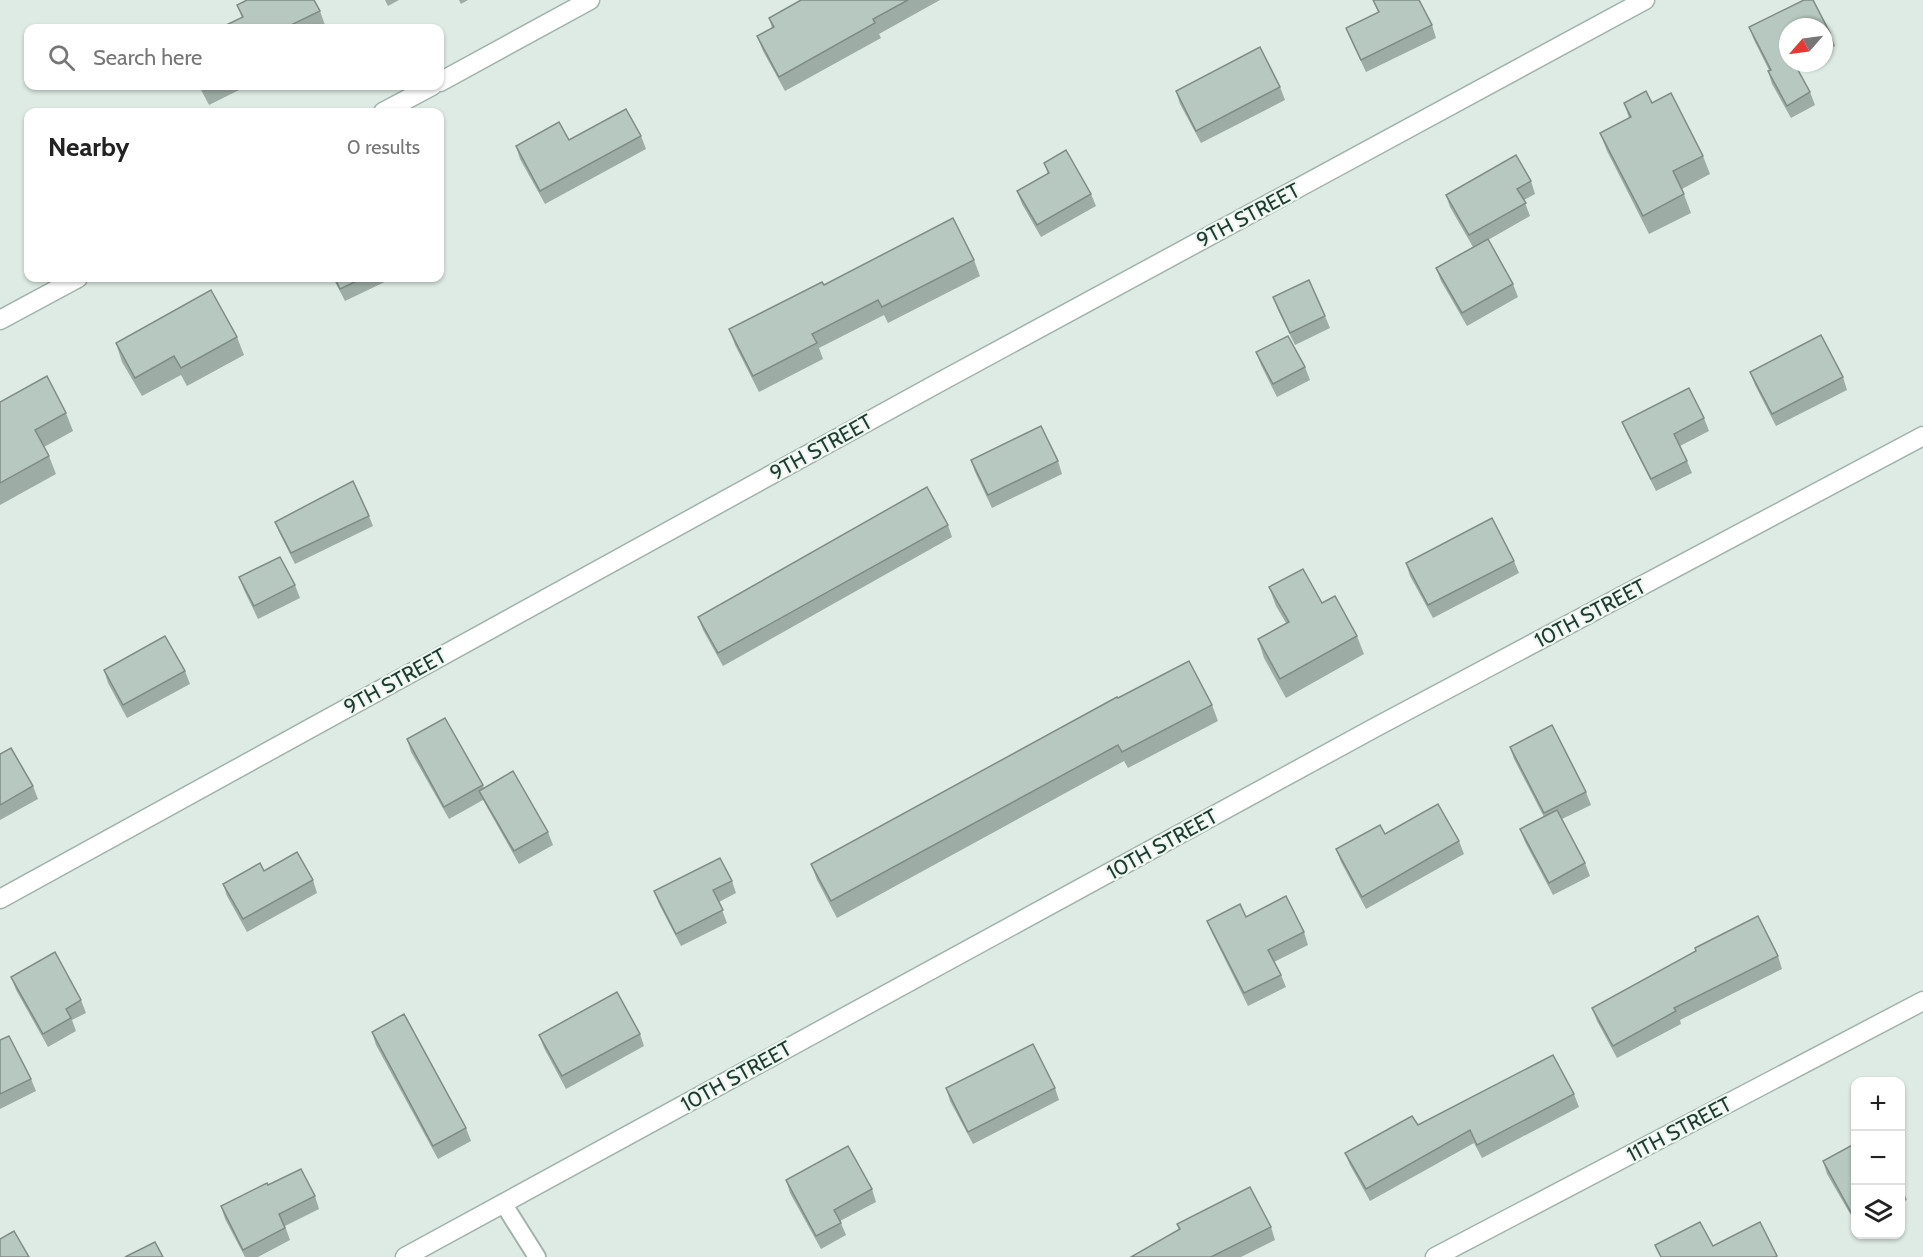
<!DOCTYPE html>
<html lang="en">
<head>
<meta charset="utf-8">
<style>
	body { margin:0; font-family:Cabin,sans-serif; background:#f6f6f6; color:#222 }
	.controls { position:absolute; right:18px; bottom:18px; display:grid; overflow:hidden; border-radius:12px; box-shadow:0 2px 4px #0004 }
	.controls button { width:54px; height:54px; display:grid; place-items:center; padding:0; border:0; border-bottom:2px solid #e0e0e0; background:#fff; color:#222; font:30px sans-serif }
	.compass { position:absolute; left:1779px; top:18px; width:54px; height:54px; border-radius:50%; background:#fff; box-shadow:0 2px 4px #0004; rotate:242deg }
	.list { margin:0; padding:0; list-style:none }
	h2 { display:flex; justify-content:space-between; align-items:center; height:78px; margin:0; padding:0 24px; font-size:26px }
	h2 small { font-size:20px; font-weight:400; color:#767676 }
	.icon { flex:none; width:33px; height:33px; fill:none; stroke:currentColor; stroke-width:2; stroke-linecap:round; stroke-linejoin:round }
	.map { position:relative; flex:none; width:1923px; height:1257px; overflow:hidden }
	.search { position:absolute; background:#fff; box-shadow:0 2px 4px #0004; left:24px; top:24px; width:420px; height:66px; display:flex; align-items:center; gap:15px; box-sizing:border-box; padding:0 21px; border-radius:12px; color:#767676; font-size:22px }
	.panel { position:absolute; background:#fff; box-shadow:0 2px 4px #0004; left:24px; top:108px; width:420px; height:174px; border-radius:12px }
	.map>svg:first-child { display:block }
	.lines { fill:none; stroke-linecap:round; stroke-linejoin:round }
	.lane-casing { stroke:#a1b3ab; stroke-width:20 }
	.street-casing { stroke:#a1b3ab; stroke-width:21 }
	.lane { stroke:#fff; stroke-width:16 }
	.street { stroke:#fff; stroke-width:18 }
	.wall { fill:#9daca4 }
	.building { fill:#b6c8bf; stroke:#7f8c86; stroke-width:1.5 }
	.labels { text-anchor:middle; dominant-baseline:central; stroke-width:4.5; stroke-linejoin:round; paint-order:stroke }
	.street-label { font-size:21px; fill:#1e3b31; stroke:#eef7f2 }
</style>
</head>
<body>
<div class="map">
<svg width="1923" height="1257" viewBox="0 0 1923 1257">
	<rect width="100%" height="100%" fill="#deebe4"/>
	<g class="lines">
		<g class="lane-casing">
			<polyline id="lane" points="503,1203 537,1257"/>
		</g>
		<g class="street-casing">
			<g id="street">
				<polyline points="440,82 590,0"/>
				<polyline points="383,112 432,86"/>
				<polyline points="0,320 78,278"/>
				<polyline points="0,899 938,383 1645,0"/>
				<polyline points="405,1257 1376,727 1923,436"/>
				<polyline points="1435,1257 1923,1001"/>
			</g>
		</g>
		<use href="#lane" class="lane"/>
		<use href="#street" class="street"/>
	</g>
	<g class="wall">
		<polygon points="385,0 399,0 388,6"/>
		<polygon points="459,0 468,0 461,4"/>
		<polygon points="801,0 940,0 879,34 881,38 785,91 763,51 757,36 772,28 769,18"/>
		<polygon points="1373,0 1432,25 1436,38 1366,72 1351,40 1346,28 1378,12"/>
		<polygon points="1804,0 1813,0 1830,33 1835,46 1824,51 1824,27 1788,27 1788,63 1802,63 1804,68 1799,71 1810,92 1815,105 1791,118 1772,84 1768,71 1769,70 1754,40 1749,27"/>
		<polygon points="237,5 320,11 326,28 220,28 242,18"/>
		<polygon points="199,86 247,86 209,105"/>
		<polygon points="1280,87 1285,100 1201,143 1180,104 1176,91"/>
		<polygon points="1624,103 1652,103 1703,156 1710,174 1682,189 1691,213 1649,234 1607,151 1600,133 1629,118"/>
		<polygon points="641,136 646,149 545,204 520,159 516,146 569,140"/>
		<polygon points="1044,163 1091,194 1096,206 1041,237 1022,204 1017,191 1048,174"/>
		<polygon points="1531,181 1535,194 1524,200 1530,216 1488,240 1513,284 1518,297 1467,326 1441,281 1436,268 1473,247 1450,207 1446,195"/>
		<polygon points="974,260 980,276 888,323 884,315 819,348 823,359 759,392 735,345 729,329 824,285"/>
		<polygon points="333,278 393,278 345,301"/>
		<polygon points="1273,297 1325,316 1330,328 1295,345 1278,310"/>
		<polygon points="237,337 244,355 187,386 181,375 142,396 122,362 116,343"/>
		<polygon points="1256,352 1305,367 1310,380 1277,397 1261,365"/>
		<polygon points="1750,372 1843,377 1847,390 1776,426 1755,385"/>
		<polygon points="0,402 66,413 73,431 44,447 49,456 56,474 0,505"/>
		<polygon points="1704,418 1709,431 1680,446 1687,461 1692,473 1656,491 1627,434 1622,422"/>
		<polygon points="971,460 1058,461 1062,474 992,508 975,472"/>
		<polygon points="369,516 373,526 295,564 279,532 275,522"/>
		<polygon points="948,525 952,537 723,666 703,630 698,617"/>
		<polygon points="1514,561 1519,573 1433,618 1410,576 1406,563"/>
		<polygon points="239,577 295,585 300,598 258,619 244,590"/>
		<polygon points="1269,587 1322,603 1357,636 1364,654 1286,698 1264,658 1258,639 1286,623 1276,606"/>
		<polygon points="104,670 185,671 190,684 127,718 108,683"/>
		<polygon points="1118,698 1212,705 1218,721 1128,768 1124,761 837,918 817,880 811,864"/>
		<polygon points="407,739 483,785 484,788 548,832 553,845 519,864 483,800 449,819 411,752"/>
		<polygon points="1510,747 1586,792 1591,805 1562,819 1585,863 1590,876 1553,895 1525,842 1520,829 1544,817 1514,759"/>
		<polygon points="0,754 33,786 38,799 0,820"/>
		<polygon points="1385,834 1459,841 1464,854 1366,909 1341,862 1336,849"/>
		<polygon points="264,871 313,880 317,893 247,932 227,896 223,884"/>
		<polygon points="732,881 736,893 719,902 727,923 681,946 659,904 654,891"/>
		<polygon points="1246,917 1304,932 1308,945 1274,962 1281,975 1286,987 1248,1006 1212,933 1207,921"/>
		<polygon points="1778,956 1782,969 1680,1020 1681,1024 1617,1058 1597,1021 1592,1008"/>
		<polygon points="11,977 81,1000 86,1013 72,1020 76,1031 48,1047 16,990"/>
		<polygon points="372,1032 466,1128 471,1141 438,1159 376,1045"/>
		<polygon points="640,1034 644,1046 566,1089 544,1048 539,1035"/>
		<polygon points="0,1040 31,1079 36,1091 0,1109"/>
		<polygon points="946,1088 1055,1088 1059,1100 973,1144 950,1101"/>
		<polygon points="1574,1094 1579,1107 1482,1158 1474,1143 1370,1201 1350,1165 1345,1153 1418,1125"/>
		<polygon points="1856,1143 1856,1224 1827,1174 1823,1161"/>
		<polygon points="786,1180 872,1189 876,1202 840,1221 846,1235 821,1249 790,1193"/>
		<polygon points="1900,1184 1907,1200 1900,1203"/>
		<polygon points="268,1185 315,1196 319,1209 285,1226 290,1240 258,1257 245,1257 225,1219 221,1206"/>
		<polygon points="1177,1224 1271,1227 1275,1240 1241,1257 1131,1257 1179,1230"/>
	</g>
	<g class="building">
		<polygon points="247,0 314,0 320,11 285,28 220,28 243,17 237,5"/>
		<polygon points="801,0 908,0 873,19 875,23 779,77 757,36 774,27 769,18"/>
		<polygon points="1373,0 1419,0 1432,25 1361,60 1346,28 1379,12"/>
		<polygon points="1804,0 1813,0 1830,33 1824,36 1824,27 1788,27 1788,63 1794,63 1810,92 1787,106 1768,71 1771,70 1749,27"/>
		<polygon points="1260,47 1280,87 1196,131 1176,91"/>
		<polygon points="1646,91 1652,103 1671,93 1703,156 1673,171 1684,194 1643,216 1600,133 1631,117 1624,103"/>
		<polygon points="626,109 641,136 540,191 516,146 559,122 569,140"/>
		<polygon points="1066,150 1091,194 1037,225 1017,191 1049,173 1044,163"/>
		<polygon points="1516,155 1531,181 1517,189 1526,203 1469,235 1446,195"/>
		<polygon points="953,218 974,260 882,307 878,300 812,334 817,343 753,376 729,329 822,282 824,285"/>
		<polygon points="1488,239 1513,284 1462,313 1436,268"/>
		<polygon points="335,278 363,278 340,289"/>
		<polygon points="1309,280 1325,316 1290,333 1273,297"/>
		<polygon points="211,290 237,337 181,368 174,356 135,378 116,343"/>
		<polygon points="1821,335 1843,377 1772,414 1750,372"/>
		<polygon points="1288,336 1305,367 1273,384 1256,352"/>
		<polygon points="47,376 66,413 35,430 49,456 0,483 0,402"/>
		<polygon points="1689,388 1704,418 1674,434 1687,461 1651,479 1622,422"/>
		<polygon points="1041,426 1058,461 988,495 971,460"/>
		<polygon points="353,481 369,516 291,553 275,522"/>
		<polygon points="927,487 948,525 718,653 698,617"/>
		<polygon points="1492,518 1514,561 1428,605 1406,563"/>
		<polygon points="280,557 295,585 254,606 239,577"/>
		<polygon points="1303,569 1322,603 1335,596 1357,636 1280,679 1258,639 1289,622 1269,587"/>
		<polygon points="165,636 185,671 123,705 104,670"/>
		<polygon points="1189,661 1212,705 1122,752 1118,745 831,901 811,864 1117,697 1118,698"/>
		<polygon points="445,718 483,785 444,807 407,739"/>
		<polygon points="1552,725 1586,792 1544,813 1510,747"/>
		<polygon points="11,748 33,786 0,805 0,754"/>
		<polygon points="513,771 548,832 514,851 479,791"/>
		<polygon points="1438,804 1459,841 1362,897 1336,849 1380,825 1385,834"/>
		<polygon points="1557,810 1585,863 1549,883 1520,829"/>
		<polygon points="297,852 313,880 243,919 223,884 260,863 264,871"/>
		<polygon points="720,858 732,881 713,890 723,910 676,934 654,891"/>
		<polygon points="1286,896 1304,932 1268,950 1281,975 1244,993 1207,921 1240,904 1246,917"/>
		<polygon points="1758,916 1778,956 1674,1008 1676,1011 1613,1046 1592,1008 1696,951 1695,948"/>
		<polygon points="55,952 81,1000 66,1009 71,1018 43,1034 11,977"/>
		<polygon points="617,992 640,1034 562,1076 539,1035"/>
		<polygon points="404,1014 466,1128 433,1146 372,1032"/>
		<polygon points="9,1036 31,1079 0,1094 0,1040"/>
		<polygon points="1033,1044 1055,1088 968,1132 946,1088"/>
		<polygon points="1553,1055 1574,1094 1477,1145 1470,1130 1366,1189 1345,1153 1412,1116 1418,1125"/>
		<polygon points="1856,1143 1856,1212 1852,1214 1823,1161"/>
		<polygon points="848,1146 872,1189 834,1210 841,1223 816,1236 786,1180"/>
		<polygon points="301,1169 315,1196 279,1214 285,1228 243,1250 221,1206 267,1183 268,1185"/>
		<polygon points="1250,1187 1271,1227 1211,1257 1131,1257 1180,1229 1177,1224"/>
		<polygon points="1700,1222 1713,1246 1760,1222 1777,1256 1775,1257 1661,1257 1655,1245"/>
		<polygon points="14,1231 29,1257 0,1257 0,1239"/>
		<polygon points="155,1242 163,1257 125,1257"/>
	</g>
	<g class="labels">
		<g class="street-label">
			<text transform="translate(1248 215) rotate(-28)">9TH STREET</text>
			<text transform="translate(821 447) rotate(-29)">9TH STREET</text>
			<text transform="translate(1590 613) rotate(-28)">10TH STREET</text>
			<text transform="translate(395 681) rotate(-29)">9TH STREET</text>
			<text transform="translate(1162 844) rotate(-29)">10TH STREET</text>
			<text transform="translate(736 1076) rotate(-29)">10TH STREET</text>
			<text transform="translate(1679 1129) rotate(-28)">11TH STREET</text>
		</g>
	</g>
</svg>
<div class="controls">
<button>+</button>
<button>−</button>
<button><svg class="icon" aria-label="layers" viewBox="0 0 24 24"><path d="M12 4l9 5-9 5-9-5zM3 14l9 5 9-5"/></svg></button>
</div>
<svg class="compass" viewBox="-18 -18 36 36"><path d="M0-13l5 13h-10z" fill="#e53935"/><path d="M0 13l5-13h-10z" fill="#767676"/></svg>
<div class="search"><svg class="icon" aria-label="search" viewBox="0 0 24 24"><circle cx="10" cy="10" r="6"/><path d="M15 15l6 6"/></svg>Search here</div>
<section class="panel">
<h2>Nearby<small>0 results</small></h2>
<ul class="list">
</ul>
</section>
</div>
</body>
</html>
